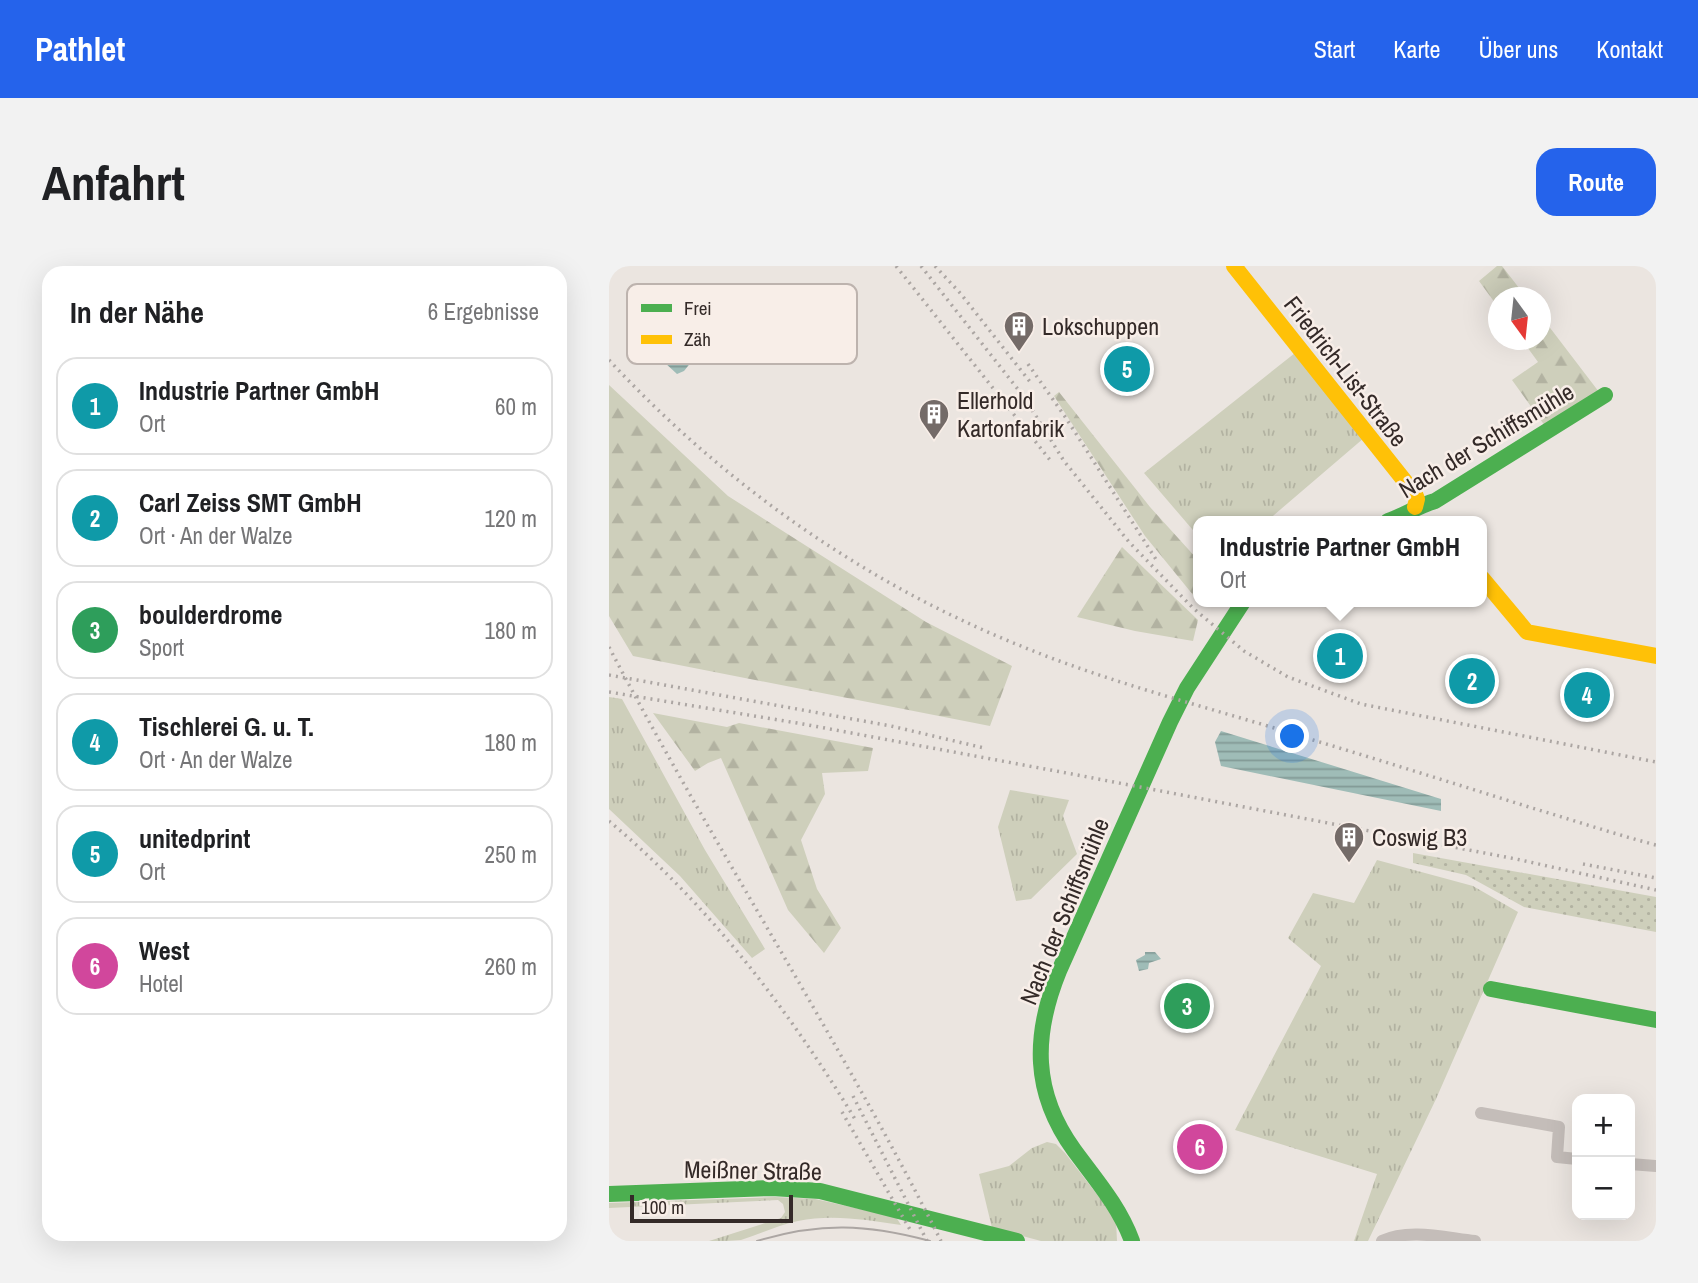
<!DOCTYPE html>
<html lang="de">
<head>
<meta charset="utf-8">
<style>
	body { margin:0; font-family:"Archivo Narrow",sans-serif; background:#f2f2f2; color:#202124 }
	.controls { position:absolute; right:21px; bottom:21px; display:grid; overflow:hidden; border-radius:14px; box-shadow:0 7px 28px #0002 }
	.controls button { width:63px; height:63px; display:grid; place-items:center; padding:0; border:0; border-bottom:2px solid #e0e0e0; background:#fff; color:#202124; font:35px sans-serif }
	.compass { position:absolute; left:879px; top:21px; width:63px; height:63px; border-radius:50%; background:#fff; box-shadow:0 7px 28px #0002; rotate:165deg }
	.scale { position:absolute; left:21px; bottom:18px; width:163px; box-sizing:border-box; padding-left:7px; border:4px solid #342a28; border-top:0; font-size:19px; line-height:24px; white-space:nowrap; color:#342a28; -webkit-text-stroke:5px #f8eee8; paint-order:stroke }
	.you { position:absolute; left:684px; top:471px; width:24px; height:24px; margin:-18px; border:5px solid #fff; border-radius:50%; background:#1a73e8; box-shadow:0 0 0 10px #1a73e833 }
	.badge { display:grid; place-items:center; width:46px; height:46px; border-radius:50%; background:#2563eb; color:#fff; font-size:23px; font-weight:700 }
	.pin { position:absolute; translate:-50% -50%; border:4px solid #fff; box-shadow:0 2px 7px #0006 }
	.popup { position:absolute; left:584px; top:250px; width:294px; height:91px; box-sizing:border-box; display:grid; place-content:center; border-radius:14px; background:#fff; filter:drop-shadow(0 2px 5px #0005); font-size:23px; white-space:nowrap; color:#757577 }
	.popup b { font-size:26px; color:#202124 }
	.popup::after { content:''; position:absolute; left:50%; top:100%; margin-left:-14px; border:14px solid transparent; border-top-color:#fff }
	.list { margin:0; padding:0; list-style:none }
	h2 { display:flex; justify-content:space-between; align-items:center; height:91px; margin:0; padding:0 28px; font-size:30px }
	h2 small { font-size:23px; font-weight:400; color:#757577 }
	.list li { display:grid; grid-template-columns:46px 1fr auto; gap:21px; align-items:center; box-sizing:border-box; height:98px; margin:0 14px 14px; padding:0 14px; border:2px solid #e0e0e0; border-radius:21px }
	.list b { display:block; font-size:26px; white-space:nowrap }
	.list p { margin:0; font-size:23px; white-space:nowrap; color:#757577 }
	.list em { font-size:23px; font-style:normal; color:#757577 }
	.map { position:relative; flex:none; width:1047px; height:975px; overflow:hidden; border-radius:21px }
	header { display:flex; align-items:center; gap:42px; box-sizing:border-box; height:98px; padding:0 35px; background:#2563eb; color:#fff }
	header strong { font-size:33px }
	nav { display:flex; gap:38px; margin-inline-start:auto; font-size:24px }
	.intro { display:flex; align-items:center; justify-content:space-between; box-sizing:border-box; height:168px; padding:0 42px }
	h1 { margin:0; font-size:49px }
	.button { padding:18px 32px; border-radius:21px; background:#2563eb; color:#fff; font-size:24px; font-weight:700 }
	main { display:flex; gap:42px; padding:0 42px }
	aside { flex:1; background:#fff; border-radius:21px; box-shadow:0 7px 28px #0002 }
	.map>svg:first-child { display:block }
	.grass { fill:url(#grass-tufts) }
	.forest { fill:url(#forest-firs) }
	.garden { fill:url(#garden-dots) }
	.water { fill:url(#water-rules) }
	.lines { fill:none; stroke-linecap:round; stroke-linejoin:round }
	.street { stroke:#c4bdb9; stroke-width:12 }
	.fast { stroke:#4caf50; stroke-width:16 }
	.slow { stroke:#ffc107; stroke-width:16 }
	.tram { stroke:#aca6a3; stroke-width:2 }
	.rail { stroke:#aca6a3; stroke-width:3.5; stroke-dasharray:2 5; stroke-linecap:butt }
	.labels { text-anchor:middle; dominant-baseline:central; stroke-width:5; stroke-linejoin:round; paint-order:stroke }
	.poi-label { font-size:24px; fill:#342a28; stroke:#f8eee8; text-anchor:start }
	.street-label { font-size:24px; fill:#342a28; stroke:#f8eee8 }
	.key { fill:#f8eee8; stroke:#bdb3ae; stroke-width:2 }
	.key-label { font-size:19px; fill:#342a28 }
</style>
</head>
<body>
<header>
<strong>Pathlet</strong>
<nav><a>Start</a><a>Karte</a><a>Über uns</a><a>Kontakt</a></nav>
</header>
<div class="intro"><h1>Anfahrt</h1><a class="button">Route</a></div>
<main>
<aside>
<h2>In der Nähe<small>6 Ergebnisse</small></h2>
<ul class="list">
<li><span class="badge" style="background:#0f9aa8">1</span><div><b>Industrie Partner GmbH</b><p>Ort</p></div><em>60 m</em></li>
<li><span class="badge" style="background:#0f9aa8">2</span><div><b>Carl Zeiss SMT GmbH</b><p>Ort · An der Walze</p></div><em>120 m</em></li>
<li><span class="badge" style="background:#2e9e5b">3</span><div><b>boulderdrome</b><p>Sport</p></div><em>180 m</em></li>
<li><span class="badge" style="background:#0f9aa8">4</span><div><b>Tischlerei G. u. T.</b><p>Ort · An der Walze</p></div><em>180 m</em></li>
<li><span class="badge" style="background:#0f9aa8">5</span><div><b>unitedprint</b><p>Ort</p></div><em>250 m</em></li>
<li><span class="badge" style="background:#d1479c">6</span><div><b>West</b><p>Hotel</p></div><em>260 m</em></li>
</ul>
</aside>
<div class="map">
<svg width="1047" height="975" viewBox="0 0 1047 975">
	<defs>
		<pattern id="grass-tufts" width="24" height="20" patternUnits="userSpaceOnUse" patternTransform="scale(1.75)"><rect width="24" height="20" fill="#cecfbb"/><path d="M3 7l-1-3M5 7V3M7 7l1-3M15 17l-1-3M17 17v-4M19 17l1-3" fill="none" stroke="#b2b2a1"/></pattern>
		<pattern id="forest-firs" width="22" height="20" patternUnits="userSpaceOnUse" patternTransform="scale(1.75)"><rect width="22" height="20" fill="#cecfbb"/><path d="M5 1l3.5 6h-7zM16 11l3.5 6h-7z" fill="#b2b2a1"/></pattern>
		<pattern id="garden-dots" width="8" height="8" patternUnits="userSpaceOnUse" patternTransform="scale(1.75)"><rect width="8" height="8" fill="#cecfbb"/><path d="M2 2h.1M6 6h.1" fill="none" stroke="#b2b2a1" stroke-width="1.8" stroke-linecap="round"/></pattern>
		<pattern id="water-rules" width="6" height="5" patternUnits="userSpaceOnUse" patternTransform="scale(1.75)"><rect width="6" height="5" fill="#9fbcb7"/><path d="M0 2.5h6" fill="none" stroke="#829995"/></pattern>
	</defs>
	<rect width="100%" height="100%" fill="#ebe5e0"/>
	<g class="grass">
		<polygon points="686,87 755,172 658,255 589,255 589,270 535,207"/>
		<polygon points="0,431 13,433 96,584 156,683 143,692 71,610 0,543"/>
		<polygon points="401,524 460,534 454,550 468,588 422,633 407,635 389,561"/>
		<polygon points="768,594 864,620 909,646 827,833 759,975 745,975 768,908 626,864 712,700 679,672 704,627 745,637"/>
		<polygon points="438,876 447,878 456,887 497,940 507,954 508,975 432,975 383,962 370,908 400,900 423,882"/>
		<path d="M166 931 206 933 287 951 292 959C258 954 223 948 189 955 169 959 151 968 132 974 123 975 110 975 100 975L172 952 176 946 174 938 169 934 0 942V937Z"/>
	</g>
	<g class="forest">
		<polygon points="888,0 893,0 917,31 890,32 889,41 870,15"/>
		<polygon points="932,50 990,126 936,160 903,114 929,96 913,74 932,74"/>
		<polygon points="0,119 119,230 317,356 403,400 381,460 24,390 0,350"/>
		<polygon points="450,126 541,241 589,294 589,335 536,270 445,130"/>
		<polygon points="513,281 589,354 584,375 526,365 468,351"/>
		<polygon points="44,447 118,461 130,457 264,482 259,505 213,507 216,528 192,574 208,623 232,662 215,687 179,644 112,492 99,497 86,505"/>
	</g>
	<polygon class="garden" points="804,587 1047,631 1047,666 915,641 857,609 804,597"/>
	<g class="water">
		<path d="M76 64 86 74 87 90 75 105 68 108 55 96C51 82 62 68 76 64Z"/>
		<polygon points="612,465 832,533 832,545 612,500 606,476"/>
		<polygon points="536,686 546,686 552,693 540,697 539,703 530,705 527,694 536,689"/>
	</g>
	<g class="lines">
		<g class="street">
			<polyline points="872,847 950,861 948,891 968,893"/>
			<polyline points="1021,898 1047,900"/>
			<path d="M773 975C800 962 837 972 866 975"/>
		</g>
		<g class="fast">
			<path d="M779 255C796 249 809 240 826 235L996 129"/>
			<polyline points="882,723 1047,754"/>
			<polyline points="0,928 163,922 211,925 408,975"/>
			<path d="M523 975C510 940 487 914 465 884 423 826 424 769 450 705L561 456 578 422 634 336"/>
		</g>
		<g class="slow">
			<polyline points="625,0 806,228 808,233 806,241"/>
			<polyline points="873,312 918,366 1047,390"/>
		</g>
		<path class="tram" d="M148 975C211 956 258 958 321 975"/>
		<g class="rail">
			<polyline points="287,0 441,194"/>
			<polyline points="312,0 415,131 455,195 520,276 584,342 635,385 679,411 752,438 1047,496"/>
			<polyline points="326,0 352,28 422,117"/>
			<path d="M0 94C115 218 255 317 412 380 506 419 607 443 704 474 777 496 850 519 923 542 964 554 1005 568 1047 579"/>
			<polyline points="419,98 457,152 548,295"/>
			<path d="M0 381C105 582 230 772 332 975"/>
			<polyline points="0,409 282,460 375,482"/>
			<polyline points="0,426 194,458 463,508 907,593 1047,624"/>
			<path d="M0 555C99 638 179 743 246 853"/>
			<polyline points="974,598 1047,612"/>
			<polyline points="244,830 318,975"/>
			<polyline points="233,846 303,967"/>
		</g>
	</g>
	<defs>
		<g id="building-pin" transform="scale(1.575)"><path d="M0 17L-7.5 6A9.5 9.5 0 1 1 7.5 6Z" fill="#746b68" stroke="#f8eee8"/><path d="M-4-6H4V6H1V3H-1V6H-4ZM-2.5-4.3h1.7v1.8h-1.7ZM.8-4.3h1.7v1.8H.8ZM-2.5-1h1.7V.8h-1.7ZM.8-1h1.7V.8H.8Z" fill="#fff"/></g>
	</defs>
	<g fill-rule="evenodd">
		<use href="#building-pin" x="410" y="60"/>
		<use href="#building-pin" x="325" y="148"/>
		<use href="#building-pin" x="740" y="571"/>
	</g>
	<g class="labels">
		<g class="poi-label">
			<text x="433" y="60">Lokschuppen</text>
			<text x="348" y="134">Ellerhold<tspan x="348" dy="28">Kartonfabrik</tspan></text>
			<text x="763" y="571">Coswig B3</text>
		</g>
		<g class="street-label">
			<text transform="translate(737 105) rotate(52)">Friedrich-List-Straße</text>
			<text transform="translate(877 174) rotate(-31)">Nach der Schiffsmühle</text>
			<text transform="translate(455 645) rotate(-68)">Nach der Schiffsmühle</text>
			<text transform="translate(144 904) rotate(1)">Meißner Straße</text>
		</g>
	</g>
	<rect x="18" y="18" width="230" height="80" rx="10" class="key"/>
	<rect x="32" y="38" width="31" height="8" fill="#4caf50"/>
	<rect x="32" y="69" width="31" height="9" fill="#ffc107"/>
	<g class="key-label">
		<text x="75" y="49">Frei</text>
		<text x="75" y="80">Zäh</text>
	</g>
</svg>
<div class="controls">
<button>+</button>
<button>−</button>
</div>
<svg class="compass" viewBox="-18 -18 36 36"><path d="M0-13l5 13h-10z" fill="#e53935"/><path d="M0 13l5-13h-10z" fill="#757577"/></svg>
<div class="scale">100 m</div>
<div class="you"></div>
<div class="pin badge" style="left:731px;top:390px;background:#0f9aa8">1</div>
<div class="popup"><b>Industrie Partner GmbH</b>Ort</div>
<div class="pin badge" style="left:863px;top:415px;background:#0f9aa8">2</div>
<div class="pin badge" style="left:578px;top:740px;background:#2e9e5b">3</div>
<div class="pin badge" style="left:978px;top:429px;background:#0f9aa8">4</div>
<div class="pin badge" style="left:518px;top:103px;background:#0f9aa8">5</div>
<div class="pin badge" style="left:591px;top:881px;background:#d1479c">6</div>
</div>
</main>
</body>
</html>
